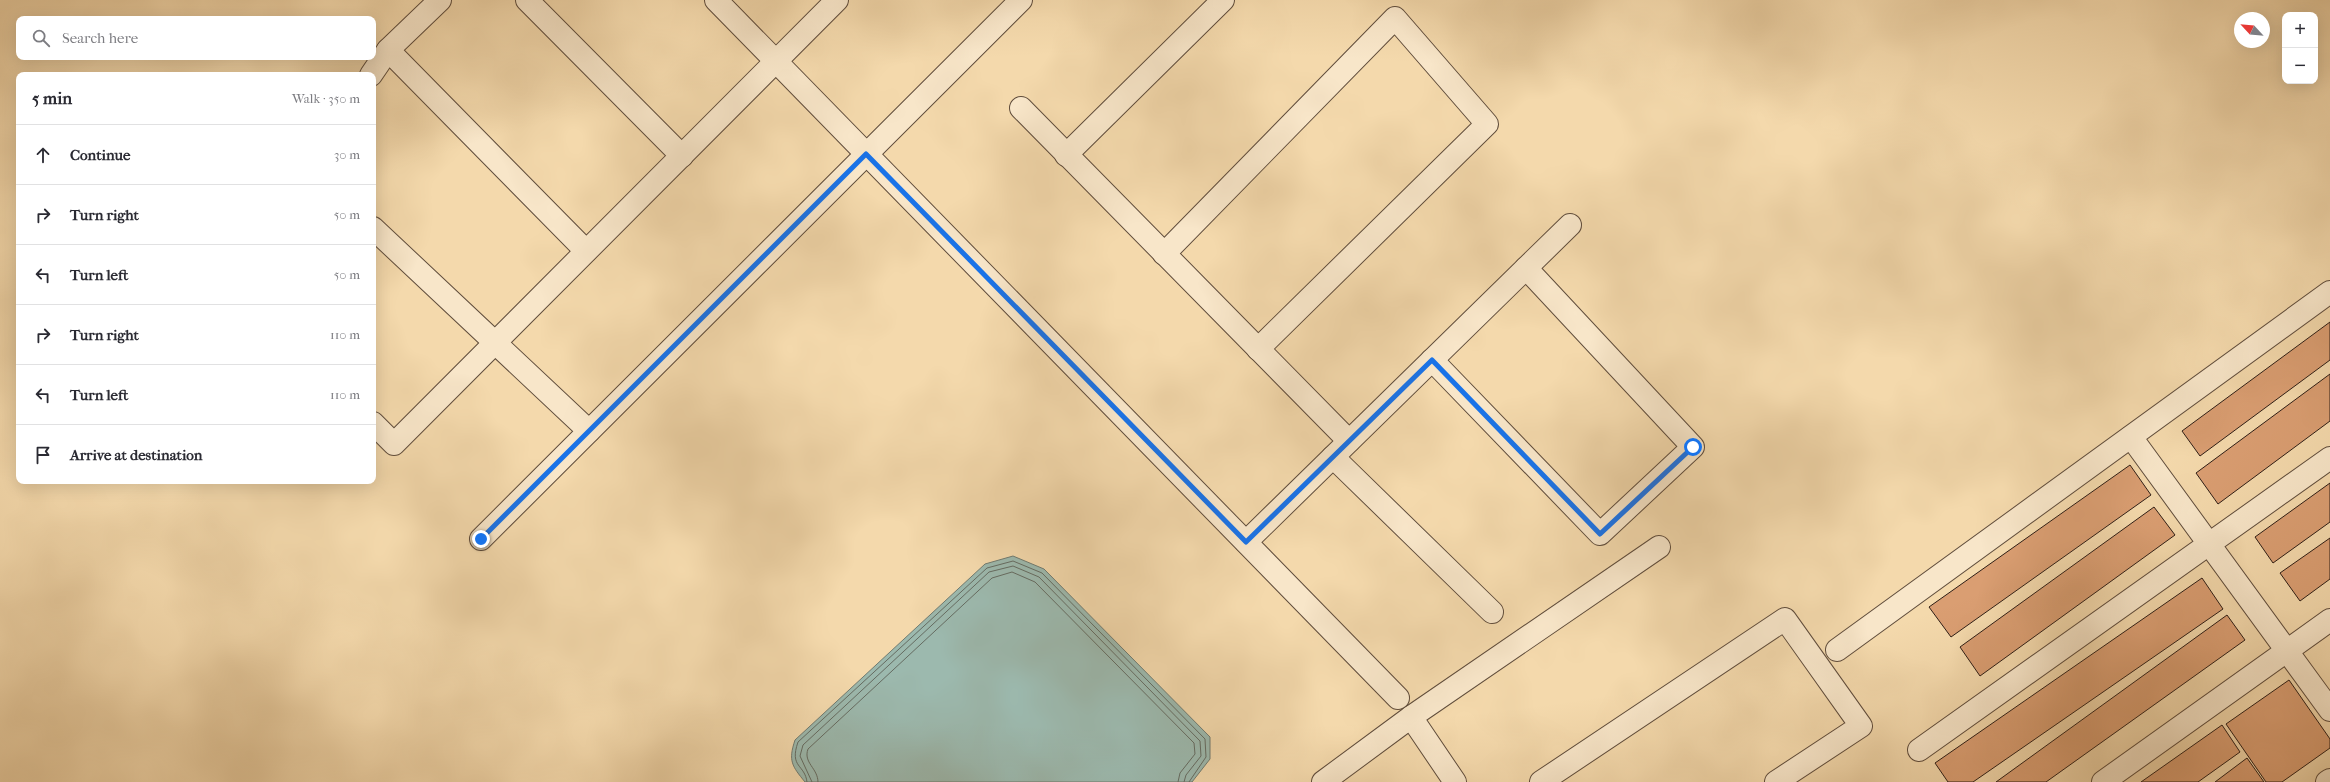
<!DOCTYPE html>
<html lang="en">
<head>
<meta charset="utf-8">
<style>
	body { margin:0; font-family:"IM FELL French Canon",serif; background:#f7f7f7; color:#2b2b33 }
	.controls { position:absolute; right:12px; top:12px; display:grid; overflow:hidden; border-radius:8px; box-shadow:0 4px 16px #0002 }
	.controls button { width:36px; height:36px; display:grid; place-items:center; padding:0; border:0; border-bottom:1px solid #e1e1e2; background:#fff; color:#2b2b33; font:20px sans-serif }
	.compass { position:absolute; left:2234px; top:12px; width:36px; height:36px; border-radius:50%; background:#fff; box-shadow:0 4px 16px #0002; rotate:296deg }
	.stop { position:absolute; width:12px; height:12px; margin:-9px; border:3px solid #1a73e8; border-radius:50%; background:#fff }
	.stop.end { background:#1a73e8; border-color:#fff; box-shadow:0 1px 4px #0008 }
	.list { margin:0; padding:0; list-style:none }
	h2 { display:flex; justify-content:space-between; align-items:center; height:52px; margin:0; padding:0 16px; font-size:17px }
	h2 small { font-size:13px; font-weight:400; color:#7c7c81 }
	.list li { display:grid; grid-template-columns:26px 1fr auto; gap:12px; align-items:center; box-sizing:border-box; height:60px; padding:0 16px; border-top:1px solid #e1e1e2 }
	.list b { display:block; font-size:15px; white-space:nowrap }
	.list em { font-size:13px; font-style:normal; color:#7c7c81 }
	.icon { flex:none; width:22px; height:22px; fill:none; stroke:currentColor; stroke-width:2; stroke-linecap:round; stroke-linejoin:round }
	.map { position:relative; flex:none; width:2330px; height:782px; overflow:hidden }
	.search { position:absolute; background:#fff; box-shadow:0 4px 16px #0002; left:16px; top:16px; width:360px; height:44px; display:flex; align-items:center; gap:10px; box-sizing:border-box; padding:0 14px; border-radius:8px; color:#7c7c81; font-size:15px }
	.panel { position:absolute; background:#fff; box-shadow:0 4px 16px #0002; left:16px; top:72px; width:360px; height:412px; border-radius:8px }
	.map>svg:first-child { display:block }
	.water { fill:#9cb9ae; stroke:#707b71 }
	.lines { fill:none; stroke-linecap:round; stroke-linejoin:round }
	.shore { stroke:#656c62; stroke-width:1 }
	.building { fill:#da9e72; stroke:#2e1e16 }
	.minor-casing { stroke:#604d3c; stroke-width:24 }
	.minor { stroke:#f8e6c9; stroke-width:22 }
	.route { stroke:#1a73e8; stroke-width:5 }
</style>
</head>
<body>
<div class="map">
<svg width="2330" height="782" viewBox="0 0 2330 782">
	<rect width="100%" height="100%" fill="#f4d9ac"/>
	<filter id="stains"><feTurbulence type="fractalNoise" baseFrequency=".005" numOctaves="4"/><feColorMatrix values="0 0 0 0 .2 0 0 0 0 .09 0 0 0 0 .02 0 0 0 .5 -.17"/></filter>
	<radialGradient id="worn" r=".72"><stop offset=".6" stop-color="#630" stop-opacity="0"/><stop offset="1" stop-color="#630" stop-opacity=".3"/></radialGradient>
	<path class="water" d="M1013 556 1044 569 1210 737V759L1192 782H805C792 766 788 761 795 740L985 564Z"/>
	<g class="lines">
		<g class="shore">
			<path d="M807 782C805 764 789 768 798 742L987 568 1013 561 1042 573 1205 739 1206 757 1189 782"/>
			<polyline points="812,782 800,756 803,745 989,572 1013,566 1039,577 1200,741 1201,756 1186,775 1184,782"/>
			<path d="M818 782C818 768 803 763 808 749L992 578 1012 572 1035 582 1194 743 1195 754 1180 773 1178 782"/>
		</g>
	</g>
	<g class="building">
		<polygon points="2330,322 2330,360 2200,456 2182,431"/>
		<polygon points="2330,374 2330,421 2218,504 2196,473"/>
		<polygon points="2130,465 2151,495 1951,637 1929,607"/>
		<polygon points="2330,483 2330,522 2273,563 2255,537"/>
		<polygon points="2154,507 2175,535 1980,676 1960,647"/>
		<polygon points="2330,538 2330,579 2300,601 2280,573"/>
		<polygon points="2202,578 2223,609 1973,782 1948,782 1935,763"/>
		<polygon points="2227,615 2245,640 2046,782 1996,782"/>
		<polygon points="2289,680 2330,739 2330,748 2282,782 2266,782 2226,724"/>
		<polygon points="2222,725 2240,752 2198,782 2141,782"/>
		<polygon points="2247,758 2264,782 2215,782"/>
	</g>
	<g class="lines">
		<g class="minor-casing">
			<g id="minor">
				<polyline points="527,0 682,156"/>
				<polyline points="716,0 1398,698"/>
				<polyline points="388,50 586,251"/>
				<polyline points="371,75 388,50 440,0"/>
				<polyline points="1021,108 1349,441"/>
				<polyline points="1066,155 1223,0"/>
				<polyline points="373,228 589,431"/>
				<polyline points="1164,254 1395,18 1487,124 1258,349"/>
				<polyline points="1432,360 1600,534 1693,447 1526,268"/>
				<polyline points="373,423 394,444 837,0"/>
				<polyline points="2131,437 2330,710"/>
				<polyline points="1333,457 1492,612"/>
				<polyline points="481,539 1021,0"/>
				<polyline points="1246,542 1570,225"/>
				<polyline points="1837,650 2330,292"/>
				<polyline points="1411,717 1659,547"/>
				<polyline points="1919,750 2330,458"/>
				<polyline points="1323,782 1411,717 1455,782"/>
				<polyline points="1541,782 1785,619 1861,726 1776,782"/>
				<polyline points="2103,782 2330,620"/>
				<polyline points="2327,782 2330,780"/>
			</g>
		</g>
		<use href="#minor" class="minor"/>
	</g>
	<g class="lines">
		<polyline class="route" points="481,539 866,154 1246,542 1432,360 1600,534 1693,447"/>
	</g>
	<rect width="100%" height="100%" filter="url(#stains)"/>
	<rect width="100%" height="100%" fill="url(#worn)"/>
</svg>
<div class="controls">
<button>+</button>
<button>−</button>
</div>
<svg class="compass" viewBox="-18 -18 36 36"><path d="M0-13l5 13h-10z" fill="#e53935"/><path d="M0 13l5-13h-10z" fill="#7c7c81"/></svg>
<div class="stop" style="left:1693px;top:447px"></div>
<div class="stop end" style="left:481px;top:539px"></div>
<div class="search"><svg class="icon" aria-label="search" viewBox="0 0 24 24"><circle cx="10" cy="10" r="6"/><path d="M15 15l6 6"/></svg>Search here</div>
<section class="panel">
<h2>5 min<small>Walk · 350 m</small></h2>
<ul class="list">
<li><svg class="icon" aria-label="ahead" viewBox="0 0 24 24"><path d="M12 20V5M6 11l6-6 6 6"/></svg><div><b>Continue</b></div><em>30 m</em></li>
<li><svg class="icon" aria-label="right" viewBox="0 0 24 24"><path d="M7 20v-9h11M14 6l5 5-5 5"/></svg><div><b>Turn right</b></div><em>50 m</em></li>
<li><svg class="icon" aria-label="left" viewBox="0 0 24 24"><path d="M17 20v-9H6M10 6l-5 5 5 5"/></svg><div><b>Turn left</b></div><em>50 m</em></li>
<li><svg class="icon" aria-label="right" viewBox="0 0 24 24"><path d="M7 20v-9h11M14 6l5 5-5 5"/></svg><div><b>Turn right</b></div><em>110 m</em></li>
<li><svg class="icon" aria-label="left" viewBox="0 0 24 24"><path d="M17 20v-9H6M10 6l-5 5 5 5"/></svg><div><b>Turn left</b></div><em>110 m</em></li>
<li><svg class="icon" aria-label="arrive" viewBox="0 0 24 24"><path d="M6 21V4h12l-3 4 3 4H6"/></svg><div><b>Arrive at destination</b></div></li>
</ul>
</section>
</div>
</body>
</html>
